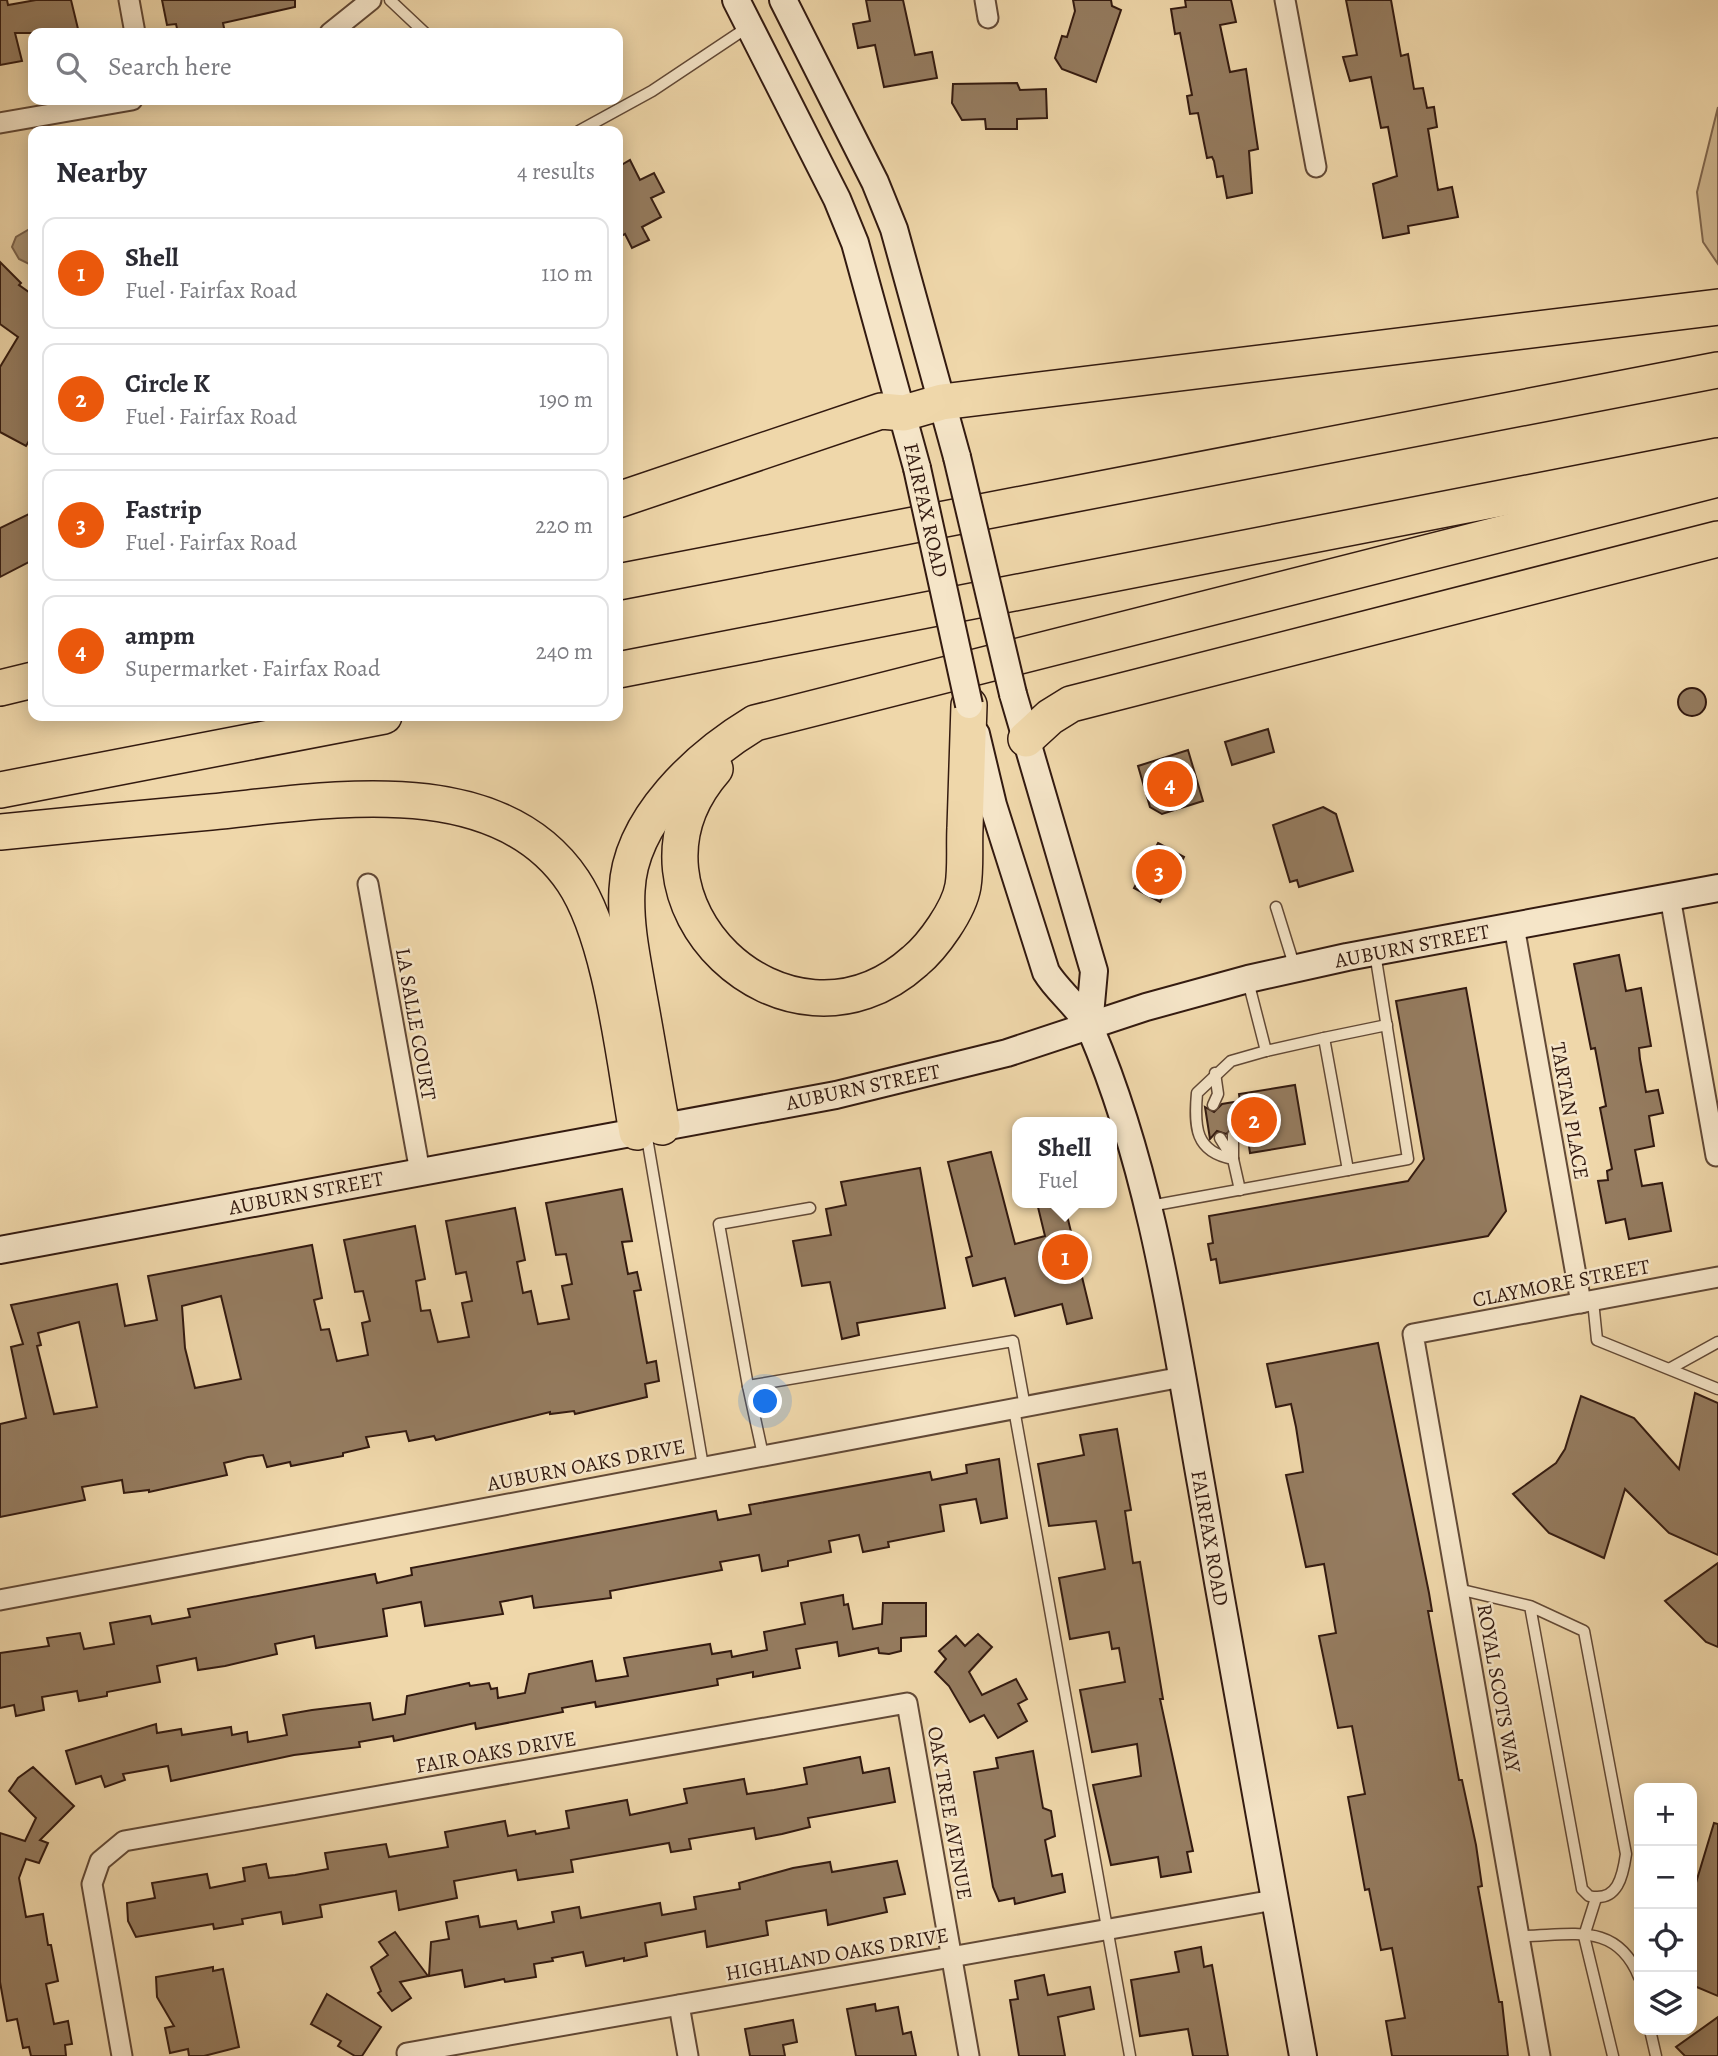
<!DOCTYPE html>
<html lang="en">
<head>
<meta charset="utf-8">
<style>
	body { margin:0; font-family:Alegreya,serif; background:#f2f2f3; color:#2b2b33 }
	.controls { position:absolute; right:21px; bottom:21px; display:grid; overflow:hidden; border-radius:14px; box-shadow:0 4px 18px #0003 }
	.controls button { width:63px; height:63px; display:grid; place-items:center; padding:0; border:0; border-bottom:2px solid #e1e1e2; background:#fff; color:#2b2b33; font:35px sans-serif }
	.you { position:absolute; left:766px; top:1402px; width:24px; height:24px; margin:-18px; border:5px solid #fff; border-radius:50%; background:#1a73e8; box-shadow:0 0 0 10px #1a73e833 }
	.badge { display:grid; place-items:center; width:46px; height:46px; border-radius:50%; background:#ea580c; color:#fff; font-size:23px; font-weight:700 }
	.pin { position:absolute; translate:-50% -50%; border:4px solid #fff; box-shadow:0 2px 7px #0006 }
	.popup { position:absolute; left:1012px; top:1117px; width:105px; height:91px; box-sizing:border-box; display:grid; place-content:center; border-radius:14px; background:#fff; filter:drop-shadow(0 2px 5px #0005); font-size:23px; white-space:nowrap; color:#7c7c81 }
	.popup b { font-size:26px; color:#2b2b33 }
	.popup::after { content:''; position:absolute; left:50%; top:100%; margin-left:-14px; border:14px solid transparent; border-top-color:#fff }
	.list { margin:0; padding:0; list-style:none }
	h2 { display:flex; justify-content:space-between; align-items:center; height:91px; margin:0; padding:0 28px; font-size:30px }
	h2 small { font-size:23px; font-weight:400; color:#7c7c81 }
	.list li { display:grid; grid-template-columns:46px 1fr auto; gap:21px; align-items:center; box-sizing:border-box; height:112px; margin:0 14px 14px; padding:0 14px; border:2px solid #e1e1e2; border-radius:14px }
	.list b { display:block; font-size:26px; white-space:nowrap }
	.list p { margin:0; font-size:23px; white-space:nowrap; color:#7c7c81 }
	.list em { font-size:23px; font-style:normal; color:#7c7c81 }
	.icon { flex:none; width:38px; height:38px; fill:none; stroke:currentColor; stroke-width:2; stroke-linecap:round; stroke-linejoin:round }
	.map { position:relative; flex:none; width:1718px; height:2056px; overflow:hidden }
	.search { position:absolute; background:#fff; box-shadow:0 4px 18px #0003; left:28px; top:28px; width:595px; height:77px; display:flex; align-items:center; gap:18px; box-sizing:border-box; padding:0 24px; border-radius:14px; color:#7c7c81; font-size:26px }
	.panel { position:absolute; background:#fff; box-shadow:0 4px 18px #0003; left:28px; top:126px; width:595px; height:595px; border-radius:14px }
	.map>svg:first-child { display:block }
	.green { fill:#cfb790; stroke:#816850; stroke-width:2 }
	.water { fill:#af9776; stroke:#7d654d; stroke-width:2 }
	.building { fill:#957c60; stroke:#331a10; stroke-width:2; fill-rule:evenodd }
	.lines { fill:none; stroke-linecap:round; stroke-linejoin:round }
	.service-casing { stroke:#624936; stroke-width:13 }
	.minor-casing { stroke:#624936; stroke-width:23 }
	.secondary-casing { stroke:#331a10; stroke-width:30 }
	.motorway-casing { stroke:#331a10; stroke-width:38 }
	.service { stroke:#f5e5c8; stroke-width:10 }
	.minor { stroke:#f5e5c8; stroke-width:19 }
	.secondary { stroke:#f5e5c8; stroke-width:26 }
	.motorway { stroke:#efd7aa; stroke-width:35 }
	.secondary-bridge-casing { stroke:#331a10; stroke-width:30; stroke-linecap:butt }
	.secondary-bridge { stroke:#f5e5c8; stroke-width:26 }
	.labels { text-anchor:middle; dominant-baseline:central; stroke-width:5; stroke-linejoin:round; paint-order:stroke }
	.street-label { font-size:21px; fill:#331a10; stroke:#f5e5c8 }
</style>
</head>
<body>
<div class="map">
<svg width="1718" height="2056" viewBox="0 0 1718 2056">
	<rect width="100%" height="100%" fill="#efd7aa"/>
	<filter id="stains"><feTurbulence type="fractalNoise" baseFrequency=".00286" numOctaves="4"/><feColorMatrix values="0 0 0 0 .2 0 0 0 0 .09 0 0 0 0 .02 0 0 0 .5 -.17"/></filter>
	<radialGradient id="worn" r=".72"><stop offset=".6" stop-color="#630" stop-opacity="0"/><stop offset="1" stop-color="#630" stop-opacity=".3"/></radialGradient>
	<polygon class="green" points="1718,107 1718,264 1703,242 1697,192"/>
	<polygon class="water" points="33,227 31,265 19,259 12,247 16,237"/>
	<g class="building">
		<polygon points="0,0 7,0 8,5 36,0 71,0 79,33 15,33 22,61 0,65"/>
		<polygon points="162,0 295,0 295,7 223,23 225,33 178,33 176,24 167,25"/>
		<polygon points="866,0 903,0 915,55 932,52 937,78 884,87 875,45 858,48 853,24 870,21"/>
		<polygon points="1073,0 1111,0 1112,6 1121,10 1096,82 1062,69 1055,58 1062,36 1067,37 1075,11"/>
		<polygon points="1185,0 1231,0 1236,22 1220,25 1230,72 1246,69 1258,149 1249,151 1252,193 1227,198 1223,176 1217,177 1214,161 1212,157 1207,158 1198,113 1190,114 1187,96 1192,95 1180,33 1175,34 1171,9 1186,7"/>
		<polygon points="1346,0 1391,0 1401,56 1408,54 1414,89 1423,88 1427,108 1434,107 1437,127 1428,129 1438,190 1452,187 1458,217 1408,226 1409,233 1383,238 1373,184 1397,176 1388,127 1381,128 1371,77 1350,81 1343,57 1357,55"/>
		<polygon points="1017,83 1020,90 1046,89 1047,118 1017,119 1017,129 986,129 985,119 962,120 952,103 953,84"/>
		<polygon points="630,160 640,180 654,173 664,192 651,198 661,217 642,227 649,240 632,248 625,234 618,238 618,167"/>
		<polygon points="0,262 21,283 19,285 33,295 33,434 26,446 0,432 0,367 18,337 0,324"/>
		<polygon points="33,512 33,560 0,577 0,528"/>
		<circle cx="1692" cy="702" r="14"/>
		<polygon points="1268,729 1274,752 1232,765 1225,742"/>
		<polygon points="1188,750 1203,801 1162,814 1150,807 1138,766"/>
		<polygon points="1323,807 1336,814 1353,871 1299,887 1297,880 1290,882 1273,825"/>
		<polygon points="1158,843 1184,857 1160,902 1134,888"/>
		<polygon points="1619,955 1626,991 1641,988 1651,1046 1639,1048 1640,1059 1646,1092 1658,1090 1663,1113 1649,1116 1654,1146 1635,1150 1642,1186 1662,1183 1671,1231 1629,1239 1625,1219 1606,1223 1598,1181 1608,1180 1607,1171 1612,1169 1600,1108 1606,1106 1595,1048 1591,1049 1574,964"/>
		<polygon points="1466,988 1506,1211 1488,1236 1220,1283 1216,1259 1211,1260 1208,1244 1213,1243 1209,1216 1408,1181 1424,1159 1396,1001"/>
		<polygon points="1295,1085 1305,1144 1250,1153 1247,1133 1240,1134 1234,1128 1226,1134 1217,1131 1210,1139 1205,1107 1214,1112 1222,1104 1240,1101 1239,1094"/>
		<polygon points="991,1152 1015,1244 1045,1236 1037,1203 1064,1203 1092,1318 1067,1324 1062,1304 1015,1316 1005,1278 973,1286 966,1258 972,1256 948,1162"/>
		<polygon points="920,1168 945,1308 857,1323 859,1335 842,1339 830,1282 802,1286 793,1241 831,1235 826,1209 846,1205 841,1182"/>
		<path d="M622 1189 632 1241 622 1242 628 1274 637 1272 641 1290 634 1291 647 1363 656 1361 659 1381 645 1384 647 1397 575 1414 574 1411 550 1414V1412L436 1440 434 1436 409 1441 406 1431 366 1437 369 1447 343 1453V1456L291 1466 290 1462 267 1467 263 1455 248 1457 224 1463 227 1475 149 1492V1490L124 1493 122 1480 82 1487 85 1500 0 1517V1424L26 1418 11 1347 23 1344 11 1305 117 1284 125 1326 157 1320 148 1276 312 1245 322 1298 314 1300 321 1330 329 1329 337 1361 368 1355 362 1323 370 1321 363 1291 355 1292 344 1240 415 1226 425 1279 416 1281 421 1311 430 1310 438 1342 469 1337 462 1303 472 1301 466 1272 456 1274 446 1221 515 1208 525 1260 517 1262 523 1293 531 1291 538 1324 569 1319 562 1286 572 1284 566 1254 556 1255 546 1203ZM221 1296 241 1379 195 1388 185 1348 182 1306ZM79 1322 97 1407 54 1414 37 1346 41 1345 38 1333Z"/>
		<polygon points="1378,1343 1429,1593 1432,1611 1428,1611 1459,1780 1462,1780 1476,1845 1482,1886 1478,1887 1499,2002 1502,2002 1508,2056 1392,2056 1386,2021 1405,2018 1392,1948 1381,1950 1369,1889 1365,1890 1348,1797 1365,1794 1352,1726 1338,1728 1319,1636 1336,1633 1324,1564 1306,1567 1286,1475 1303,1472 1296,1427 1291,1404 1276,1407 1267,1364"/>
		<polygon points="1695,1393 1718,1403 1718,1555 1669,1533 1625,1489 1604,1558 1549,1533 1513,1494 1556,1463 1565,1449 1581,1396 1634,1418 1679,1469"/>
		<polygon points="1117,1429 1131,1510 1125,1511 1133,1563 1140,1562 1163,1699 1160,1699 1193,1851 1187,1852 1191,1872 1161,1877 1158,1857 1111,1865 1093,1785 1141,1776 1137,1744 1092,1752 1080,1690 1125,1682 1119,1648 1112,1649 1109,1632 1070,1639 1059,1578 1105,1569 1096,1521 1049,1526 1038,1464 1084,1455 1080,1435"/>
		<polygon points="999,1459 1007,1518 981,1523 976,1499 940,1505 944,1531 888,1542 889,1547 863,1552 859,1535 829,1541 831,1552 788,1561 788,1566 762,1571 759,1555 720,1562 722,1570 610,1591 611,1598 534,1608 532,1596 500,1602 503,1614 425,1626 421,1602 383,1609 387,1636 316,1648 314,1636 275,1644 277,1654 225,1666 198,1670 196,1658 157,1666 160,1682 107,1692 107,1696 79,1701 77,1691 42,1697 44,1710 16,1716 14,1705 0,1708 0,1653 49,1646 47,1638 80,1633 84,1649 114,1644 110,1623 150,1616 152,1624 190,1617 188,1609 375,1574 377,1583 412,1575 411,1568 716,1511 718,1520 751,1514 749,1505 930,1472 932,1480 967,1473 966,1465"/>
		<polygon points="1718,1563 1718,1647 1706,1642 1665,1601"/>
		<polygon points="843,1595 844,1605 848,1604 853,1629 882,1624 883,1603 926,1603 926,1636 901,1638 901,1651 889,1654 879,1653 878,1648 839,1656 837,1642 796,1649 800,1668 753,1677 753,1672 717,1679 718,1685 596,1707 595,1702 562,1708 563,1712 476,1729 475,1723 394,1741 393,1736 359,1742 360,1747 294,1755 171,1781 168,1766 123,1774 125,1780 105,1787 101,1776 76,1784 66,1751 156,1724 157,1733 181,1729 182,1735 231,1727 232,1735 247,1732 248,1742 287,1735 283,1715 312,1710 370,1703 373,1720 405,1714 407,1696 469,1683 470,1686 489,1683 491,1689 497,1688 498,1698 525,1693 529,1674 592,1661 596,1681 628,1676 624,1658 710,1644 712,1654 731,1651 732,1657 767,1650 764,1632 805,1624 801,1603"/>
		<polygon points="978,1634 992,1647 969,1672 982,1695 1016,1679 1027,1699 1018,1704 1027,1721 998,1738 984,1715 970,1722 949,1686 935,1672 946,1659 939,1651 956,1636 965,1646"/>
		<polygon points="1033,1751 1043,1808 1051,1811 1055,1836 1045,1840 1052,1876 1062,1874 1065,1892 1015,1904 1014,1898 999,1901 993,1887 974,1772 998,1768 996,1758"/>
		<polygon points="860,1757 863,1773 889,1768 895,1802 808,1818 810,1827 782,1834 756,1839 754,1828 689,1839 691,1849 671,1852 669,1843 571,1860 573,1872 518,1880 516,1870 454,1881 457,1898 399,1910 396,1891 320,1905 322,1917 283,1924 281,1912 242,1919 243,1924 214,1929 213,1924 136,1937 128,1921 127,1903 155,1898 152,1883 207,1874 210,1888 245,1881 243,1868 266,1864 269,1878 295,1875 328,1869 325,1853 386,1844 389,1857 448,1847 445,1832 505,1821 508,1836 535,1831 536,1834 569,1828 566,1811 627,1800 630,1815 687,1803 684,1789 744,1779 747,1794 774,1790 807,1784 804,1768"/>
		<polygon points="33,1767 74,1806 40,1840 48,1843 39,1863 26,1859 19,1878 26,1917 43,1914 48,1945 51,1945 58,1981 46,1984 54,2024 68,2021 72,2044 65,2045 66,2056 31,2056 29,2047 23,2048 17,2019 7,2021 0,1982 0,1833 25,1841 36,1818 9,1791 18,1778"/>
		<polygon points="1714,1823 1718,1824 1718,1996 1692,1985 1692,1896"/>
		<polygon points="897,1861 905,1894 884,1898 887,1912 828,1925 826,1910 766,1921 768,1935 707,1947 705,1931 645,1943 647,1956 624,1961 624,1958 586,1966 583,1952 552,1958 553,1961 534,1964 536,1977 505,1982 504,1979 465,1987 462,1970 429,1976 431,1942 449,1939 446,1922 478,1916 480,1927 516,1921 518,1929 554,1922 552,1912 579,1907 581,1918 660,1903 662,1915 696,1909 694,1897 740,1889 739,1883 793,1868 830,1862 832,1872"/>
		<polygon points="395,1932 428,1976 400,1982 411,1998 392,2011 378,1993 381,1991 371,1967 388,1955 379,1942"/>
		<polygon points="1201,1947 1204,1967 1212,1965 1228,2056 1193,2056 1188,2029 1140,2036 1131,1980 1179,1972 1175,1952"/>
		<polygon points="213,1967 213,1971 223,1969 239,2047 204,2056 189,2056 188,2049 170,2053 165,2028 174,2026 157,1997 156,1977"/>
		<polygon points="1044,1975 1048,1995 1090,1987 1094,2009 1058,2017 1065,2056 1019,2056 1010,2000 1018,1999 1015,1981"/>
		<polygon points="327,1994 381,2027 362,2056 355,2056 338,2046 341,2041 311,2024"/>
		<polygon points="875,2004 876,2011 898,2007 903,2034 911,2032 916,2056 856,2056 847,2009"/>
		<polygon points="1718,2017 1718,2056 1685,2056 1676,2047"/>
		<polygon points="793,2020 797,2042 783,2045 785,2056 750,2056 745,2029"/>
	</g>
	<g class="lines">
		<g class="service-casing">
			<g id="service">
				<polyline points="390,0 425,33"/>
				<polyline points="579,131 652,91 748,27"/>
				<polyline points="1276,907 1295,968"/>
				<polyline points="1248,981 1266,1051 1324,1038 1348,1170"/>
				<polyline points="1324,1038 1387,1025"/>
				<polyline points="1213,1105 1218,1094 1215,1073"/>
				<polyline points="646,1132 703,1466"/>
				<polyline points="1220,1138 1233,1159"/>
				<polyline points="1233,1159 1233,1135"/>
				<path d="M1240 1190 1233 1159C1195 1152 1194 1127 1197 1093L1231 1061 1266 1051"/>
				<polyline points="1150,1206 1408,1159 1375,953"/>
				<polyline points="810,1208 719,1224 748,1386 1013,1341 1025,1407"/>
				<polyline points="1593,1301 1597,1340 1718,1389"/>
				<polyline points="1671,1368 1718,1342"/>
				<polyline points="748,1386 763,1455"/>
				<polyline points="1014,1409 1130,2056"/>
				<path d="M1458 1589 1530 1606 1582 1889 1589 1896C1618 1903 1623 1875 1626 1854L1584 1631 1530 1606"/>
				<polyline points="1596,1898 1584,1936 1613,2056"/>
				<path d="M1519 1936C1570 1936 1616 1920 1639 1977"/>
				<polyline points="1650,2030 1656,2056"/>
			</g>
		</g>
		<g class="minor-casing">
			<g id="minor">
				<polyline points="129,0 135,33"/>
				<polyline points="985,0 988,18"/>
				<polyline points="1285,0 1316,167"/>
				<polyline points="330,33 371,0"/>
				<polyline points="0,123 132,100"/>
				<polyline points="368,884 420,1172"/>
				<polyline points="1670,897 1716,1156"/>
				<polyline points="1514,926 1581,1303"/>
				<polyline points="0,1600 1182,1377"/>
				<polyline points="679,2005 688,2056"/>
				<polyline points="122,2056 92,1884 100,1861 124,1841 907,1703 969,2056"/>
				<polyline points="408,2056 407,2053 1274,1900"/>
				<polyline points="1540,2056 1413,1334 1718,1277"/>
			</g>
		</g>
		<g class="secondary-casing">
			<g id="secondary">
				<polyline points="736,0 837,199 855,243 917,468"/>
				<polyline points="783,0 875,182 894,229 957,457"/>
				<polyline points="1013,694 1094,971 1089,1026"/>
				<path d="M976 734 993 805 1046 972C1058 992 1082 1009 1091 1030 1152 1173 1174 1332 1201 1484 1234 1675 1268 1866 1303 2056"/>
				<polyline points="0,1250 836,1095 1007,1053 1146,1007 1248,979 1347,957 1718,888"/>
			</g>
		</g>
		<g class="motorway-casing">
			<g id="motorway">
				<polyline points="618,500 881,411 904,413 942,402 1718,307"/>
				<polyline points="618,582 1718,370"/>
				<polyline points="618,670 1718,456"/>
				<polyline points="0,688 33,680"/>
				<polyline points="1026,739 1050,717 1071,704 1718,539"/>
				<path d="M715 769C602 898 787 1076 915 961 933 946 959 910 963 886 966 868 964 846 965 828 966 787 968 746 969 705"/>
				<polyline points="0,790 384,716"/>
				<path d="M0 832C70 825 141 818 211 812 325 801 497 768 573 881 612 939 624 1061 637 1132"/>
				<path d="M662 1127C654 1083 647 1039 639 996 633 961 625 925 627 890 630 819 699 757 755 723L1718 479"/>
			</g>
		</g>
		<use href="#service" class="service"/>
		<use href="#minor" class="minor"/>
		<use href="#secondary" class="secondary"/>
		<use href="#motorway" class="motorway"/>
		<g class="secondary-bridge-casing">
			<g id="secondary-bridge">
				<polyline points="957,457 1013,694"/>
				<polyline points="917,468 969,705"/>
			</g>
		</g>
		<use href="#secondary-bridge" class="secondary-bridge"/>
	</g>
	<g class="labels">
		<g class="street-label">
			<text transform="translate(926 510) rotate(77)">FAIRFAX ROAD</text>
			<text transform="translate(1412 946) rotate(-11)">AUBURN STREET</text>
			<text transform="translate(416 1024) rotate(80)">LA SALLE COURT</text>
			<text transform="translate(863 1087) rotate(-12)">AUBURN STREET</text>
			<text transform="translate(1570 1111) rotate(80)">TARTAN PLACE</text>
			<text transform="translate(306 1193) rotate(-11)">AUBURN STREET</text>
			<text transform="translate(1561 1283) rotate(-11)">CLAYMORE STREET</text>
			<text transform="translate(586 1465) rotate(-11)">AUBURN OAKS DRIVE</text>
			<text transform="translate(1210 1538) rotate(80)">FAIRFAX ROAD</text>
			<text transform="translate(1499 1688) rotate(80)">ROYAL SCOTS WAY</text>
			<text transform="translate(496 1752) rotate(-10)">FAIR OAKS DRIVE</text>
			<text transform="translate(950 1813) rotate(80)">OAK TREE AVENUE</text>
			<text transform="translate(837 1954) rotate(-10)">HIGHLAND OAKS DRIVE</text>
		</g>
	</g>
	<rect width="100%" height="100%" filter="url(#stains)"/>
	<rect width="100%" height="100%" fill="url(#worn)"/>
</svg>
<div class="controls">
<button>+</button>
<button>−</button>
<button><svg class="icon" aria-label="locate" viewBox="0 0 24 24"><circle cx="12" cy="12" r="6"/><path d="M12 2v4M12 18v4M2 12h4M18 12h4"/></svg></button>
<button><svg class="icon" aria-label="layers" viewBox="0 0 24 24"><path d="M12 4l9 5-9 5-9-5zM3 14l9 5 9-5"/></svg></button>
</div>
<div class="you"></div>
<div class="pin badge" style="left:1065px;top:1257px">1</div>
<div class="popup"><b>Shell</b>Fuel</div>
<div class="pin badge" style="left:1254px;top:1120px">2</div>
<div class="pin badge" style="left:1159px;top:872px">3</div>
<div class="pin badge" style="left:1170px;top:784px">4</div>
<div class="search"><svg class="icon" aria-label="search" viewBox="0 0 24 24"><circle cx="10" cy="10" r="6"/><path d="M15 15l6 6"/></svg>Search here</div>
<section class="panel">
<h2>Nearby<small>4 results</small></h2>
<ul class="list">
<li><span class="badge">1</span><div><b>Shell</b><p>Fuel · Fairfax Road</p></div><em>110 m</em></li>
<li><span class="badge">2</span><div><b>Circle K</b><p>Fuel · Fairfax Road</p></div><em>190 m</em></li>
<li><span class="badge">3</span><div><b>Fastrip</b><p>Fuel · Fairfax Road</p></div><em>220 m</em></li>
<li><span class="badge">4</span><div><b>ampm</b><p>Supermarket · Fairfax Road</p></div><em>240 m</em></li>
</ul>
</section>
</div>
</body>
</html>
